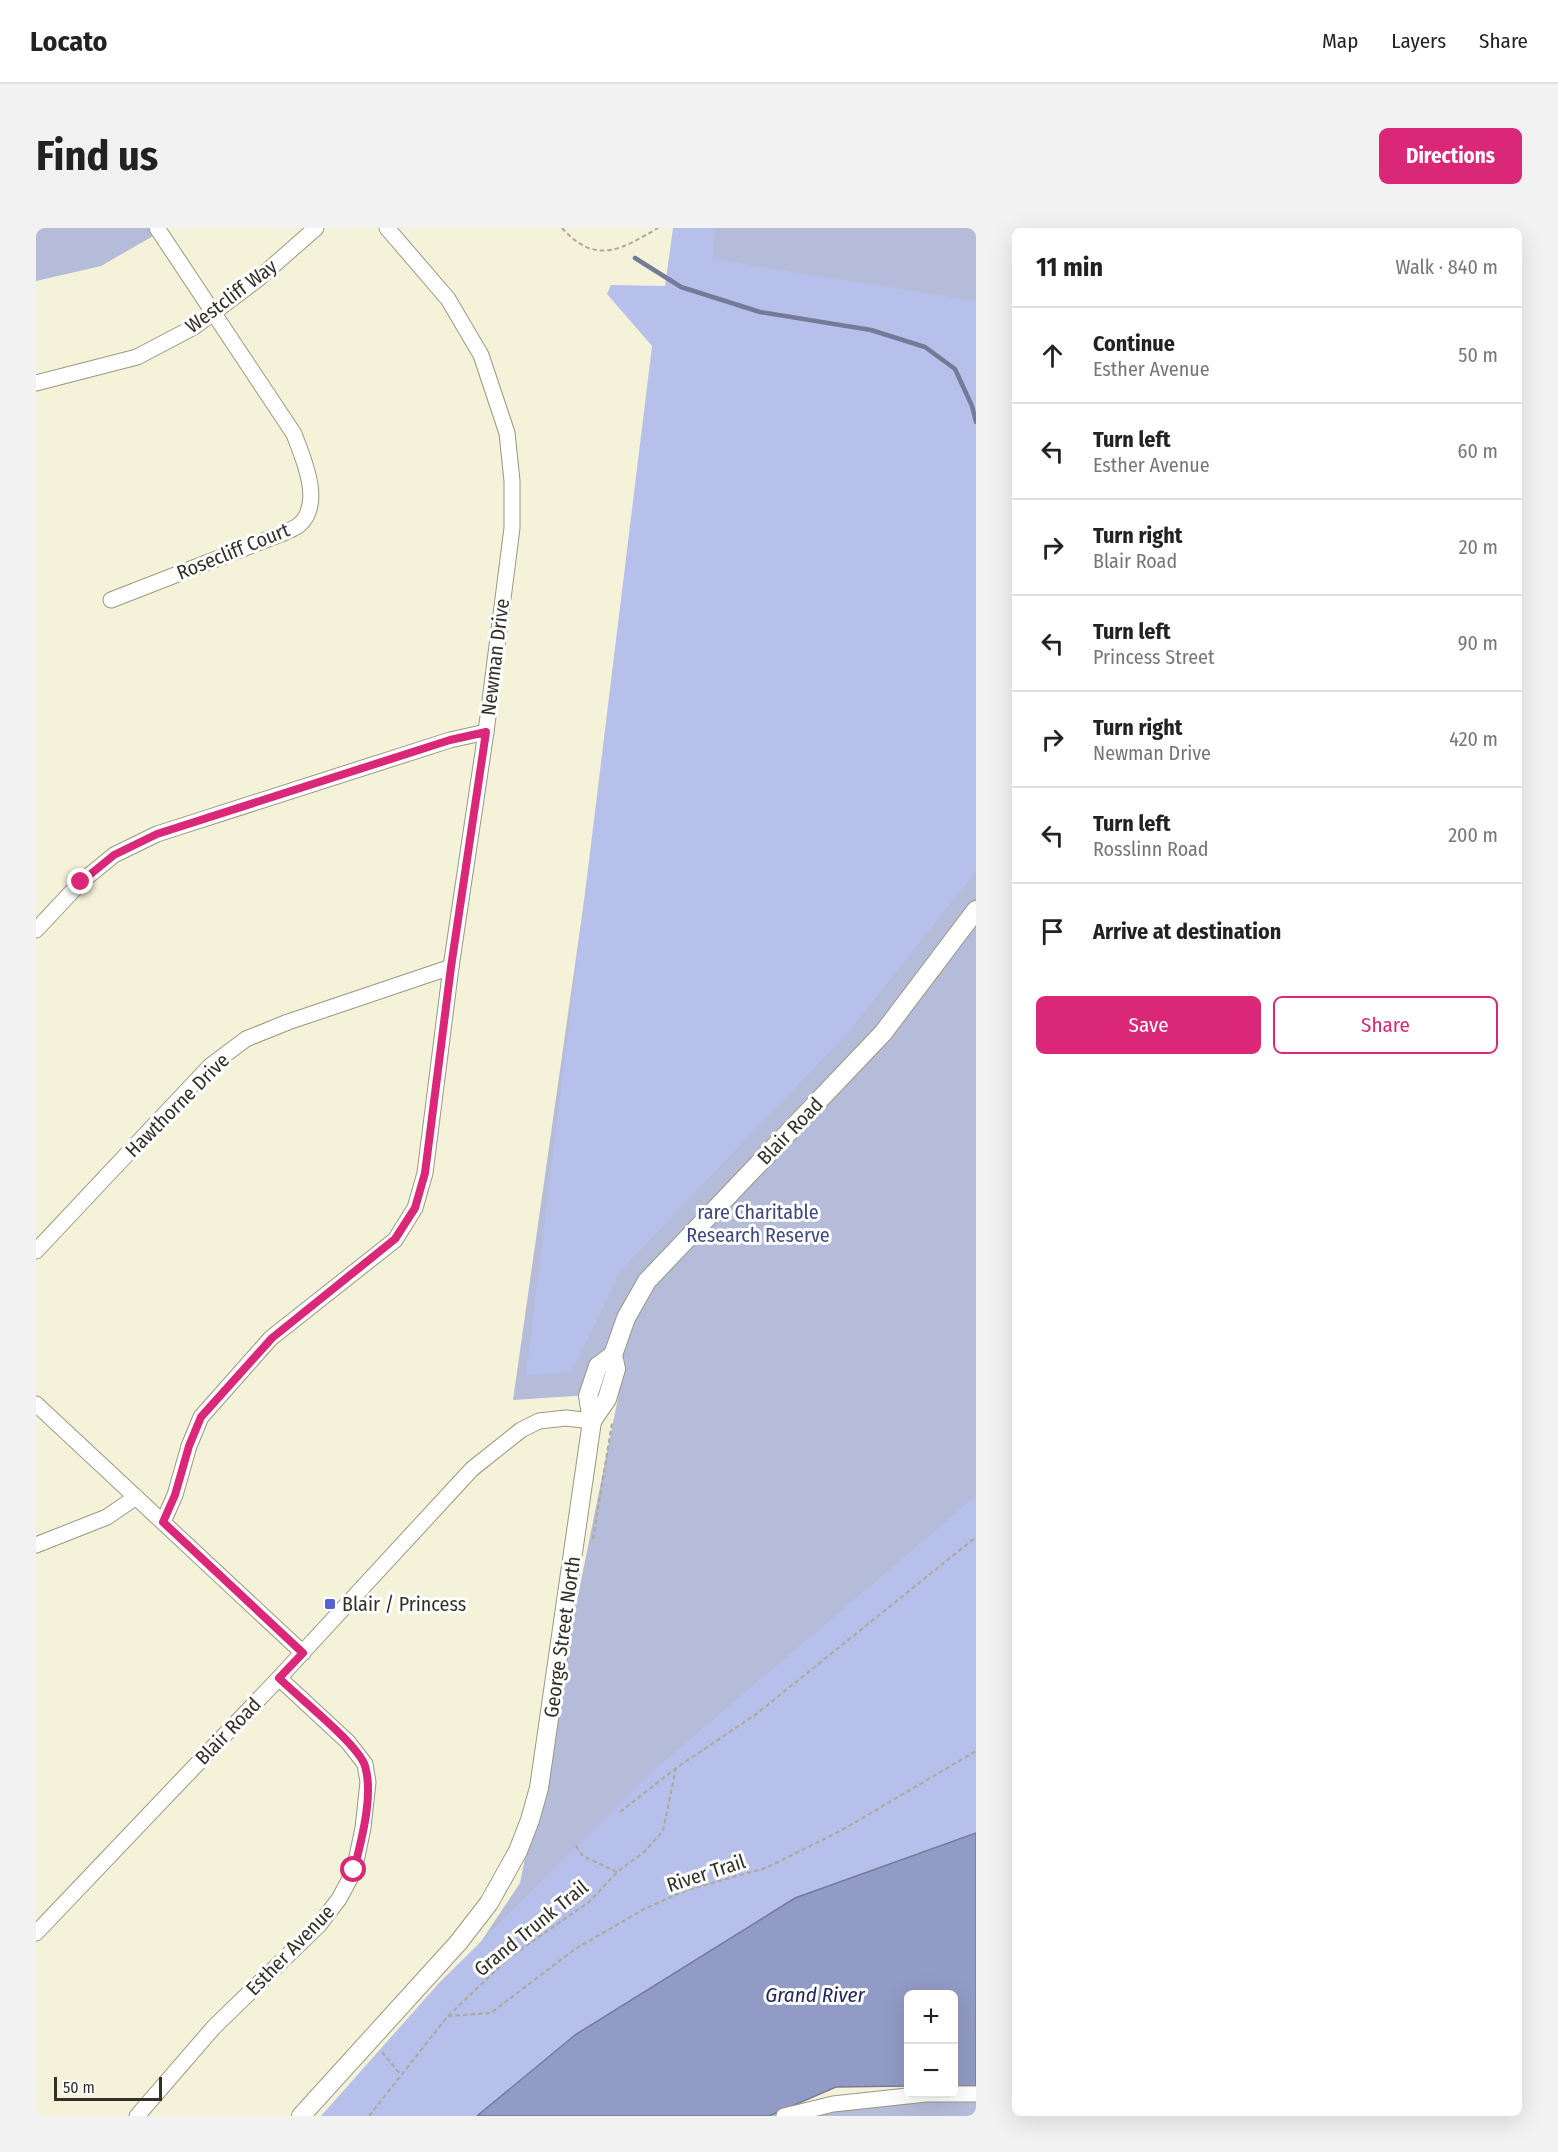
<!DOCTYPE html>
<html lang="en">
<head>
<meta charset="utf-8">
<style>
	body { margin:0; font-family:"Fira Sans Condensed",sans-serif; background:#f2f2f2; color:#222 }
	.controls { position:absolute; right:18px; bottom:18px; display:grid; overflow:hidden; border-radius:9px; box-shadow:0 6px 24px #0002 }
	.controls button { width:54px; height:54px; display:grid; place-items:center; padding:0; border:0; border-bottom:2px solid #e0e0e0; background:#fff; color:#222; font:30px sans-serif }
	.scale { position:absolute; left:18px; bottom:15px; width:108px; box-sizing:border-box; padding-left:6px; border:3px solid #323127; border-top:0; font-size:16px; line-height:21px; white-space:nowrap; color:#323127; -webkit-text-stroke:4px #fff; paint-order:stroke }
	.stop { position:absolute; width:18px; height:18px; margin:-14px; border:4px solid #db2777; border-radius:50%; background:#fff }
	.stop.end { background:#db2777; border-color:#fff; box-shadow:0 2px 6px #0008 }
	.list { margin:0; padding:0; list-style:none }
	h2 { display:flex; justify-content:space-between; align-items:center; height:78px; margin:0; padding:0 24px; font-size:26px }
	h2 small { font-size:20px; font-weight:400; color:#767676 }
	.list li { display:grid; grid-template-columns:39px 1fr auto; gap:18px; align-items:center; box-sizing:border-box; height:96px; padding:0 24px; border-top:2px solid #e0e0e0 }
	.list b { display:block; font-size:22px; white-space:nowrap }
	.list p { margin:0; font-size:20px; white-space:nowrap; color:#767676 }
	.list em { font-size:20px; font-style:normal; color:#767676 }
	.actions { display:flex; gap:12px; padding:18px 24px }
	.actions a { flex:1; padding:14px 0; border:2px solid #db2777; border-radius:9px; text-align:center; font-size:21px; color:#db2777 }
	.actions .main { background:#db2777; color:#fff }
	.icon { flex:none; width:33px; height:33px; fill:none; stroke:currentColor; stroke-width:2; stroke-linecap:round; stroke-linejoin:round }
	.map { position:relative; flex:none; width:940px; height:1888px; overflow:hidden; border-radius:9px }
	header { display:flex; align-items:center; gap:36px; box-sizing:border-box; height:84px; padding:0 30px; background:#fff; border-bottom:2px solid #e0e0e0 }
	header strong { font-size:28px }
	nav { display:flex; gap:33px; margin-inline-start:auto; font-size:21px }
	.intro { display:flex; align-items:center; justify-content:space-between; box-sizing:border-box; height:144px; padding:0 36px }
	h1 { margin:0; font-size:42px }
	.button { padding:15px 27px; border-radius:9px; background:#db2777; color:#fff; font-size:21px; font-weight:700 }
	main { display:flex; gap:36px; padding:0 36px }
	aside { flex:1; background:#fff; border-radius:9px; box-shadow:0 6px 24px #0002 }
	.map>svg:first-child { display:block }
	.green { fill:#b5bcd9 }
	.forest { fill:#b6c0eb }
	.water { fill:#929bc5; stroke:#757b96; stroke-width:1.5 }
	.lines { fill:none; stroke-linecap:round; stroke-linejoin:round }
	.stream { stroke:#757b96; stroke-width:4.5 }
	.minor-casing { stroke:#9a9881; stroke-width:17 }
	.major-casing { stroke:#9a9881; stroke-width:20 }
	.path { stroke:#aca997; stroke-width:2; stroke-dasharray:4.5 3; stroke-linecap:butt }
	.minor { stroke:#fff; stroke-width:15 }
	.major { stroke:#fff; stroke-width:18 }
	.route { stroke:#db2777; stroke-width:8 }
	.poi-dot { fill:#5661d8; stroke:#fff; stroke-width:2 }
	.labels { text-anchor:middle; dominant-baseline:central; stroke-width:6; stroke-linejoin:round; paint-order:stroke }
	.street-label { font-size:20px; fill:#323127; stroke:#fff }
	.park-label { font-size:20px; fill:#3d467d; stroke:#fff }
	.poi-label { font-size:20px; fill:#323127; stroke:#fff; text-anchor:start }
	.water-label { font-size:21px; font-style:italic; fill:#21275b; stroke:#fff }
</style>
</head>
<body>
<header>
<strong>Locato</strong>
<nav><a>Map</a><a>Layers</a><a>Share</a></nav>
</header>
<div class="intro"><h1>Find us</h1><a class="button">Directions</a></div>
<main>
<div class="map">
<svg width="940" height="1888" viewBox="0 0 940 1888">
	<rect width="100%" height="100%" fill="#f5f2da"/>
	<g class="green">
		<polygon points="0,0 131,0 65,38 0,53"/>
		<polygon points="644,0 940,0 940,1638 445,1845 477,1683 444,1715 484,1655 583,1165 477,1172"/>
		<polygon points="940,1859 940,1888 707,1888"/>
	</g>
	<g class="forest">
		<polygon points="637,0 679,0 676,31 940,73 940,643 815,801 585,1042 535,1145 490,1147 616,118 571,66 575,57 629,58"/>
		<polygon points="940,1268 940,1605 759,1670 539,1807 441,1888 285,1888 403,1755 619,1541"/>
	</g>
	<polygon class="water" points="940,1605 940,1858 918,1858 918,1766 873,1766 872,1858 800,1859 733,1888 441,1888 539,1807 759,1670"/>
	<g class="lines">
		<polyline class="stream" points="599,30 645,59 724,84 835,102 889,119 919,141 936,178 940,194"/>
		<g class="minor-casing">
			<g id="minor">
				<polyline points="0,155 101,129 158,99 222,51 280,0"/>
				<path d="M75 372 250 304C254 302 259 300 263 297 288 276 267 230 258 206L121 0"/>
				<polyline points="0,702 45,654 78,627 121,606 414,512 450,504"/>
				<polyline points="0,1023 174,838 210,811 252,794 415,739"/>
				<polyline points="0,1176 267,1425"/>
				<polyline points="127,1294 139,1267 153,1218 165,1189 235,1110 359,1012 379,980 389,945 415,739 450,504 476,300 476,253 471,205 445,127 412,71 351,0"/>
				<polyline points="0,1317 71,1289 100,1269"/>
				<polyline points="0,1705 243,1450 436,1241 485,1202 503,1193 530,1190 556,1193"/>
				<polyline points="101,1888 178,1799 283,1697 303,1671 318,1643 327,1600 332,1554 329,1536 312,1514 243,1450"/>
				<polyline points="748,1888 797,1876 890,1866 940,1866"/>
			</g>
		</g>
		<g class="major-casing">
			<g id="major">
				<polyline points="556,1193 571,1171 580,1141 577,1127 590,1090 611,1053 847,805 940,682"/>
				<polyline points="265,1888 422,1715 453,1675 482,1623 494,1592 503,1560 556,1193 552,1168 562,1138 577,1127"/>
			</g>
		</g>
		<g class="path">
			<path d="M526 0C560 38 586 21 622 0"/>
			<polyline points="936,0 940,1"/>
			<polyline points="557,1311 576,1195"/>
			<polyline points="584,1584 640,1540 719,1487 940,1309"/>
			<polyline points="540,1618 547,1628 581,1644"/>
			<polyline points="412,1788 455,1785 539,1721 608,1681 651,1662 730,1640 806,1602 940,1523"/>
			<polyline points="346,1824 365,1847"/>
			<polyline points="333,1888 412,1788 474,1729 553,1674 581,1644 608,1624 627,1603 640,1540"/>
		</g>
		<use href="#minor" class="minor"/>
		<use href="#major" class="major"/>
	</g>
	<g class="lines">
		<path class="route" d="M45 654 78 627 121 606 414 512 450 504 415 739 389 945 379 980 359 1011 236 1110 165 1189 153 1218 139 1267 127 1294 267 1425 243 1450C262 1469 323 1517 329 1538 338 1568 325 1613 318 1642"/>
	</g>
	<rect class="poi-dot" x="288" y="1370" width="12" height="12" rx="3"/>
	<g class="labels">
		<g class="street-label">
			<text transform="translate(195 68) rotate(-37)">Westcliff Way</text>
			<text transform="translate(197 323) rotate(-22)">Rosecliff Court</text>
			<text transform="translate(459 429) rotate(-83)">Newman Drive</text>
			<text transform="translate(141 877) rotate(-45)">Hawthorne Drive</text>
			<text transform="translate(754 903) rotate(-46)">Blair Road</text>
			<text transform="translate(526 1409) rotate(-82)">George Street North</text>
			<text transform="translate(192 1503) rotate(-46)">Blair Road</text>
			<text transform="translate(670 1645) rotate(-18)">River Trail</text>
			<text transform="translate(495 1700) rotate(-39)">Grand Trunk Trail</text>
			<text transform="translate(254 1722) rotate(-46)">Esther Avenue</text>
		</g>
		<g class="park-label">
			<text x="722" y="984">rare Charitable<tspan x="722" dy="23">Research Reserve</tspan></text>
		</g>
		<g class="poi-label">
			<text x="306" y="1376">Blair / Princess</text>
		</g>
		<g class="water-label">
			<text x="779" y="1767">Grand River</text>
		</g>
	</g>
</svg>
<div class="controls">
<button>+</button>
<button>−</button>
</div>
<div class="scale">50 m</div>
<div class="stop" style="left:318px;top:1642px"></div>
<div class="stop end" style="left:45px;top:654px"></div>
</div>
<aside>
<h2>11 min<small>Walk · 840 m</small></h2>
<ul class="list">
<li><svg class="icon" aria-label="ahead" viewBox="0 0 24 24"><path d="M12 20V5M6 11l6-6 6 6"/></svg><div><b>Continue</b><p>Esther Avenue</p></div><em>50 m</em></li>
<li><svg class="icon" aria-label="left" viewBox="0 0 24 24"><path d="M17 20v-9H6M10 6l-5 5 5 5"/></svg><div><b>Turn left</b><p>Esther Avenue</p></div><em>60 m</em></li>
<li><svg class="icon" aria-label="right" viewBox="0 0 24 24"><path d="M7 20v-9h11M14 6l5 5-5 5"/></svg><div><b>Turn right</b><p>Blair Road</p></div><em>20 m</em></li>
<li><svg class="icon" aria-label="left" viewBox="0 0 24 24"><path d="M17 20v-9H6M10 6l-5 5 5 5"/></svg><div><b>Turn left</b><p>Princess Street</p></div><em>90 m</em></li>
<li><svg class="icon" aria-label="right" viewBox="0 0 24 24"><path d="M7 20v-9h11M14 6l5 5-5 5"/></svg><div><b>Turn right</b><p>Newman Drive</p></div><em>420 m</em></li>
<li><svg class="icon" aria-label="left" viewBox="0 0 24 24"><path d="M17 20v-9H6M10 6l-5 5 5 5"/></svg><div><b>Turn left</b><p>Rosslinn Road</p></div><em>200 m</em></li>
<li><svg class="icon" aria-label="arrive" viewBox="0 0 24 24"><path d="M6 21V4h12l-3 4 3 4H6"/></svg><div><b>Arrive at destination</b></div></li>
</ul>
<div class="actions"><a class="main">Save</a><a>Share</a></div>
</aside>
</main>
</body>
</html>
